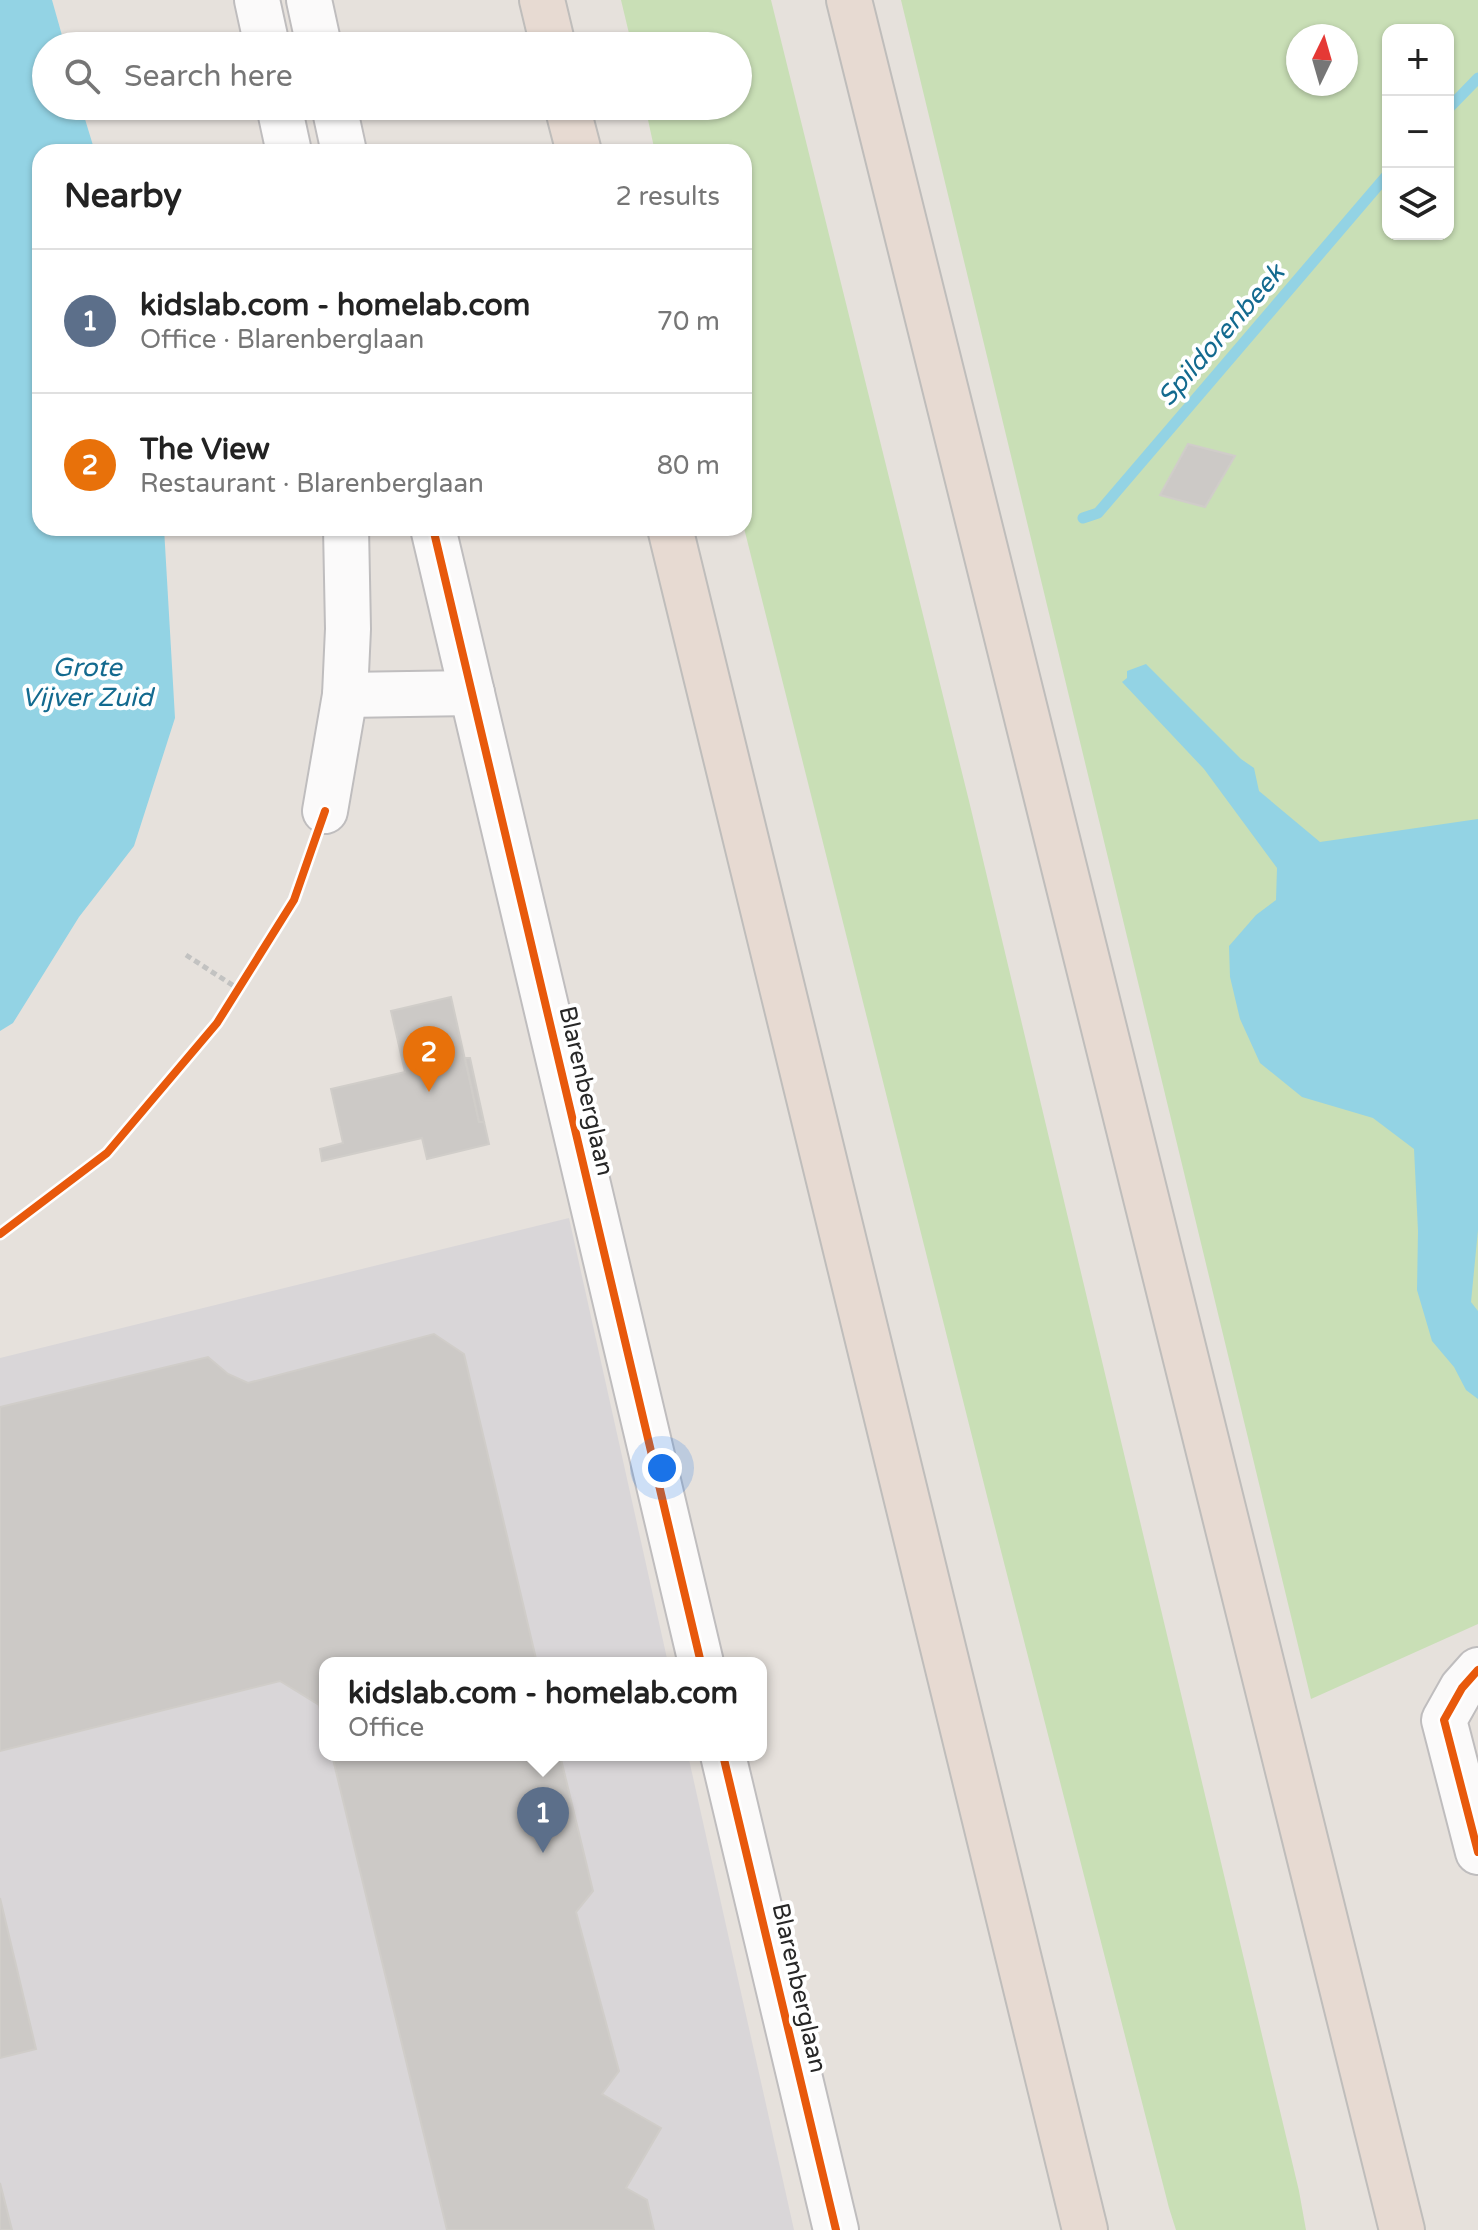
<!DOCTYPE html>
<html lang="en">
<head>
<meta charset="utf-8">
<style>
	body { margin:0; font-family:"Varela Round",sans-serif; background:#f6f6f6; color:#222 }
	.controls { position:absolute; right:24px; top:24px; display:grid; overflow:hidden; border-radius:16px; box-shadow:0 2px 6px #0004 }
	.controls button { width:72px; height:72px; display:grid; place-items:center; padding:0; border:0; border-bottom:2px solid #e0e0e0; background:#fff; color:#222; font:40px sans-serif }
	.compass { position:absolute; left:1286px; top:24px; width:72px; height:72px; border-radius:50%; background:#fff; box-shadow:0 2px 6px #0004; rotate:5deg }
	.you { position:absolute; left:662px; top:1468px; width:28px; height:28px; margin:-20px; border:6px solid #fff; border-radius:50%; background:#1a73e8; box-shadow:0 0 0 12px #1a73e833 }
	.badge { display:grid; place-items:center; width:52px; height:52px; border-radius:50%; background:#6a6866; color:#fff; font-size:26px; font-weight:700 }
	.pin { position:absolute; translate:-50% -66px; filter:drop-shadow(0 2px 4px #0008) }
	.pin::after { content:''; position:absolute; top:42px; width:28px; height:24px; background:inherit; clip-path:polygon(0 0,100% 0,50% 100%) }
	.popup { position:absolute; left:319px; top:1657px; width:448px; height:104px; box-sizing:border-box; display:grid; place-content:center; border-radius:16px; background:#fff; filter:drop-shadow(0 2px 6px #0005); font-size:26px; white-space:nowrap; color:#767676 }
	.popup b { font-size:30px; color:#222 }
	.popup::after { content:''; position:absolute; left:50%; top:100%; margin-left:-16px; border:16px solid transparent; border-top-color:#fff }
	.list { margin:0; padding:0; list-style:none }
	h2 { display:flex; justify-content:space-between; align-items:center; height:104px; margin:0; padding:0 32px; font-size:34px }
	h2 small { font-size:26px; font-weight:400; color:#767676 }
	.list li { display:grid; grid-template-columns:52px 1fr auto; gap:24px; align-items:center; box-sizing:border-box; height:144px; padding:0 32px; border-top:2px solid #e0e0e0 }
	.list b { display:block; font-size:30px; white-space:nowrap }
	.list p { margin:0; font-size:26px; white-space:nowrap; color:#767676 }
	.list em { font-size:26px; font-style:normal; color:#767676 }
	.icon { flex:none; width:44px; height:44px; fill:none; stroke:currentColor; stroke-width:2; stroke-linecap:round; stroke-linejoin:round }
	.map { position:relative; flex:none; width:1478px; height:2230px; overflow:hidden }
	.search { position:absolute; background:#fff; box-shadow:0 2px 6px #0004; left:32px; top:32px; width:720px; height:88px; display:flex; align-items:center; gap:20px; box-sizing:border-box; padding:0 28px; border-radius:44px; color:#767676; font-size:30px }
	.panel { position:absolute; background:#fff; box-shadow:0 2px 6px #0004; left:32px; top:144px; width:720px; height:392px; border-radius:24px }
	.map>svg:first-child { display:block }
	.industrial { fill:#d9d6d8 }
	.green { fill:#c9dfb6; fill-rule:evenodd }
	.water { fill:#93d3e4 }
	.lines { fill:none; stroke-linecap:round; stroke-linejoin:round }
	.stream { stroke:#93d3e4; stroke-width:11 }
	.building { fill:#ccc9c6; stroke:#d0cdc9; stroke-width:2 }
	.minor-casing { stroke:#bfbdbe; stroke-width:48 }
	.highway-casing { stroke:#bfbdbb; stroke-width:48 }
	.path { stroke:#c2c2c1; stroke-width:5; stroke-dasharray:6 4; stroke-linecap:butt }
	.minor { stroke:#fbfafa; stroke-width:44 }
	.highway { stroke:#e7dad2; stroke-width:44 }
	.cycleway-casing { stroke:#fff; stroke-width:13 }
	.cycleway { stroke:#e8590c; stroke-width:8 }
	.labels { text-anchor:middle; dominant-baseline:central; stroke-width:8; stroke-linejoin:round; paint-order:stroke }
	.street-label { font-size:24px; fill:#272727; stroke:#fff }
	.water-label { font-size:26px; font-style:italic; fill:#136a8f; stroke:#fff }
</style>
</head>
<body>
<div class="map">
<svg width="1478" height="2230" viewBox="0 0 1478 2230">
	<rect width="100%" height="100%" fill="#e6e1dc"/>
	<polygon class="industrial" points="569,1218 668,1663 325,1663 325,1755 688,1755 794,2230 0,2230 0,1358"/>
	<g class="green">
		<polygon points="621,0 771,0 970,805 1299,2191 1306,2230 1176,2230 1169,2208 989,1504 744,528 744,152 655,152 645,106 738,106 738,46 632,46"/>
		<path d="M901 0H1478V1624L1311 1699ZM1388 30H1448V234H1388ZM1298 36H1346V84H1298Z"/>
	</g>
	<g class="water">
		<polygon points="0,0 52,0 65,46 46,46 46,106 81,106 95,152 40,152 40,528 164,528 175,718 134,846 79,917 13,1023 0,1031"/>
		<polygon points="1146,664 1241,759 1254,768 1259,791 1320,842 1478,819 1478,1230 1471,1302 1478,1311 1478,1399 1466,1390 1454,1367 1432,1341 1417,1290 1418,1231 1414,1149 1373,1118 1302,1097 1260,1063 1240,1019 1230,977 1229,946 1256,915 1276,900 1277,868 1204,769 1122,682 1127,678 1127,671"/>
	</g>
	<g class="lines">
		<g class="stream">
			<polyline points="1448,109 1478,78"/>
			<polyline points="1083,518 1098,513 1388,174"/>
		</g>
	</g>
	<g class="building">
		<polygon points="1188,444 1235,456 1205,507 1160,495"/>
		<polygon points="451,997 479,1122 484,1122 489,1144 427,1159 422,1138 322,1161 320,1149 343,1143 331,1089 405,1072 391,1011"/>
		<polygon points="465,1058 470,1058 484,1122 479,1122"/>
		<polygon points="434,1334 464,1354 537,1663 325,1663 325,1728 319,1705 280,1681 0,1751 0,1407 208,1357 228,1374 248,1383"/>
		<polygon points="332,1755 560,1755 593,1891 576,1912 619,2071 602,2094 661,2128 626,2188 647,2200 654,2230 447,2230"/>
		<polygon points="0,1898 36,2049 0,2058"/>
		<polygon points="0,2183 12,2230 0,2230"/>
	</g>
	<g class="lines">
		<g class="minor-casing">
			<g id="minor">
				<polyline points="257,0 267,46"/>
				<polyline points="309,0 319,46"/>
				<polyline points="279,106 289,152"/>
				<polyline points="334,106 344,152"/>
				<polyline points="433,528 701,1663"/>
				<polyline points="345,695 472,693"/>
				<polyline points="325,811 345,695 348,629 346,528"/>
				<polyline points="1478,1670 1462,1688 1444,1720 1478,1852"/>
				<polyline points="723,1755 836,2230"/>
			</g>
		</g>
		<g class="highway-casing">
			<g id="highway">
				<polyline points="542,0 553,46"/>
				<polyline points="849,0 1402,2230"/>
				<polyline points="567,106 579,152"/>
				<polyline points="670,528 1085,2230"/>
			</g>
		</g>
		<polyline class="path" points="186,955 240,990"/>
		<use href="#minor" class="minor"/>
		<use href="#highway" class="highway"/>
		<g class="cycleway-casing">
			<g id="cycleway">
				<polyline points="433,528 701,1663"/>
				<polyline points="0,1234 107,1153 217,1023 294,900 325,811"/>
				<polyline points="1478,1670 1462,1688 1444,1720 1478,1852"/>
				<polyline points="723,1755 836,2230"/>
			</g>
		</g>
		<use href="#cycleway" class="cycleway"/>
	</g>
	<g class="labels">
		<g class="street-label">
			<text transform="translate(586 1091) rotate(77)">Blarenberglaan</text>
			<text transform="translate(799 1988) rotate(77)">Blarenberglaan</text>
		</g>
		<g class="water-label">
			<text transform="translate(1221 335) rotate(-49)">Spildorenbeek</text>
			<text x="87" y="667">Grote<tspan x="87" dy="30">Vijver Zuid</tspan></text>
		</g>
	</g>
</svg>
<div class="controls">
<button>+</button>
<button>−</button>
<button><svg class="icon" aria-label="layers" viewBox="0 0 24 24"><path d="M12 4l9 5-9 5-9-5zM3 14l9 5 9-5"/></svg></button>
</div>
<svg class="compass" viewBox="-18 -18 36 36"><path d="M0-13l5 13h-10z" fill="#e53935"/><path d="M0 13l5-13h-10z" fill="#767676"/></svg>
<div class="you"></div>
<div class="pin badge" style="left:543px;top:1853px;background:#5c6f8a">1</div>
<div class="popup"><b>kidslab.com - homelab.com</b>Office</div>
<div class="pin badge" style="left:429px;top:1092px;background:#e8710a">2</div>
<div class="search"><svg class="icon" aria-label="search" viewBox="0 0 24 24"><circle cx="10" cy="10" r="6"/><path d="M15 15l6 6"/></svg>Search here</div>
<section class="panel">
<h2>Nearby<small>2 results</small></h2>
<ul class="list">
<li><span class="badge" style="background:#5c6f8a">1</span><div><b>kidslab.com - homelab.com</b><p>Office · Blarenberglaan</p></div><em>70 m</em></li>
<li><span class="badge" style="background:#e8710a">2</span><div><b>The View</b><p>Restaurant · Blarenberglaan</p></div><em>80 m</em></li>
</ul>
</section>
</div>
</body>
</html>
